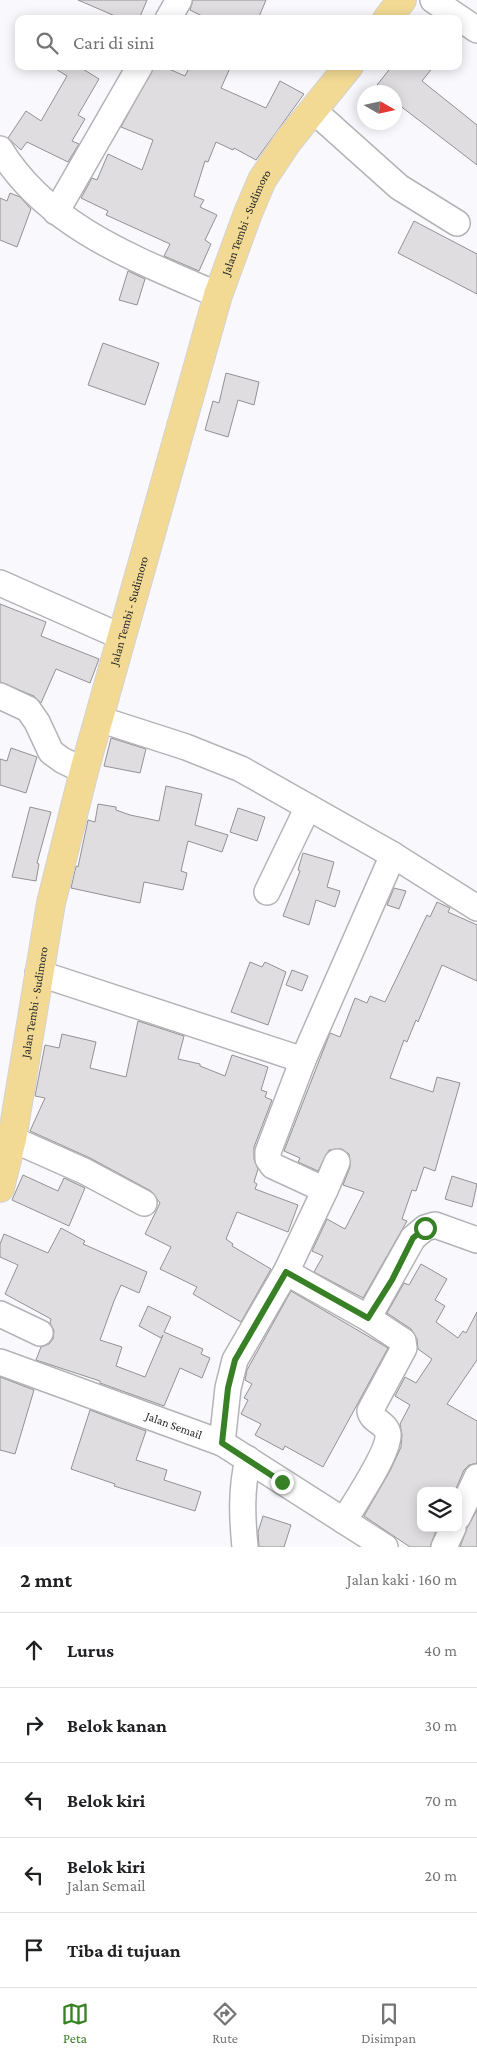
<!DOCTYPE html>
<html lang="id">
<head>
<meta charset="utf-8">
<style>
	body { margin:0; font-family:"Crimson Pro",serif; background:#f6f6f6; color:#202124 }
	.controls { position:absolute; right:15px; bottom:15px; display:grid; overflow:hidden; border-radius:10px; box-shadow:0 2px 12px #0003 }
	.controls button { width:45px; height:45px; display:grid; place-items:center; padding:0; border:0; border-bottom:1px solid #e0e0e0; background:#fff; color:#202124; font:25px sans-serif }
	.compass { position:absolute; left:357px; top:85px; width:45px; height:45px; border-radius:50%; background:#fff; box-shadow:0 2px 12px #0003; rotate:99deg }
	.stop { position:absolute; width:15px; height:15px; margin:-11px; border:4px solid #388026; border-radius:50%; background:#fff }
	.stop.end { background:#388026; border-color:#fff; box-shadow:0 1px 5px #0008 }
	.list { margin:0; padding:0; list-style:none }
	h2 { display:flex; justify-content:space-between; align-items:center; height:65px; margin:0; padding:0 20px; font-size:21px }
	h2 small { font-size:16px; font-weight:400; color:#757577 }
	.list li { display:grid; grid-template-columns:32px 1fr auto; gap:15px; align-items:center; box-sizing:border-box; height:75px; padding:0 20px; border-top:1px solid #e0e0e0 }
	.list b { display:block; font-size:19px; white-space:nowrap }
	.list p { margin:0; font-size:16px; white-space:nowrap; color:#757577 }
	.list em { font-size:16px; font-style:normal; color:#757577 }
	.icon { flex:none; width:28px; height:28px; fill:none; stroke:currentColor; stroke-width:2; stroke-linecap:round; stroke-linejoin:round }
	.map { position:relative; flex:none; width:477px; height:1547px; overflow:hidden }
	.search { position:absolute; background:#fff; box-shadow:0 2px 12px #0003; left:15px; right:15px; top:15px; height:55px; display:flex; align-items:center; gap:12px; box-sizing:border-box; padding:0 18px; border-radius:10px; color:#757577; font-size:19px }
	.sheet { height:440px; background:#fff }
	nav { display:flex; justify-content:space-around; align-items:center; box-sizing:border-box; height:70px; border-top:1px solid #e0e0e0; background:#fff; font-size:14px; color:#757577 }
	nav a { display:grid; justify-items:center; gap:2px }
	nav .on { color:#388026 }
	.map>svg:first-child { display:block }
	.building { fill:#dfdde0; stroke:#939194 }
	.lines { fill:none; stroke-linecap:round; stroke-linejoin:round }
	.minor-casing { stroke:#b3b4b8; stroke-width:28 }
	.major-casing { stroke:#d3d3d4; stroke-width:30 }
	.minor { stroke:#fff; stroke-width:25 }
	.major { stroke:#f2da95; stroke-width:28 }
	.route { stroke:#388026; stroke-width:6 }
	.labels { text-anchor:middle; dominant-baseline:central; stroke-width:4.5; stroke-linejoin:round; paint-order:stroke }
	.street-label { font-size:12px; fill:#252526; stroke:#f9f9fd }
</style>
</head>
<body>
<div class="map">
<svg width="477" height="1547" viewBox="0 0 477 1547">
	<rect width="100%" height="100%" fill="#f9f9fd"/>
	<g class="building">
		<polygon points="78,0 147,0 139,19 122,19"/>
		<polygon points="193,0 266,0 258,19 208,19 190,10"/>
		<polygon points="51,66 78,66 99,79 78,115 85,119 72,141 79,144 68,162 27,142 21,150 8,138 26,111 41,121 67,76"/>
		<polygon points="154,66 162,66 185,76 190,66 231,66 221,88 266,108 280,81 304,94 256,160 234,148 233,150 216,142 208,162 205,161 194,196 204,200 200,207 217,215 205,240 211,244 199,271 164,256 170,244 106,215 108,211 81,198 92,178 97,180 108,154 142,170 153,140 121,127"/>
		<polygon points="392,66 434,66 422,81 477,125 477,165 403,108 394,100 394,92 386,92 377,85"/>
		<polygon points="10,193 20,197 31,209 17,247 0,240 0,198 7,201"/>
		<polygon points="414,221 477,254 477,294 398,253"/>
		<polygon points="128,271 145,279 137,305 119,300"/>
		<polygon points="103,343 159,363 145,405 88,385"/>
		<polygon points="226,373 259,382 254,405 238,400 228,437 205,430 213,401 219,403"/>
		<polygon points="0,604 46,622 41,636 99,659 90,683 56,669 41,703 34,696 0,682"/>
		<polygon points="111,738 146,749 140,773 104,766"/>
		<polygon points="11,748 37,757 26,793 0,785 0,759 7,761"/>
		<polygon points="166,786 202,794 195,825 228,835 222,852 188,841 181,871 187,873 183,890 144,882 140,903 71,888 76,866 78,867 88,820 95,822 98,804 116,807 116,810 130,815 159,821"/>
		<polygon points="30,807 51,812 37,863 39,864 36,881 12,877"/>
		<polygon points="238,808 265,817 257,841 230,832"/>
		<polygon points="303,853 334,862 327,887 340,891 335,907 316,900 309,925 283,916 300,871 298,870"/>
		<polygon points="394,888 406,891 399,909 387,905"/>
		<polygon points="437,902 450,908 448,912 477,925 477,981 442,965 418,1022 416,1020 407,1042 404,1040 390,1078 433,1092 437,1077 460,1083 435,1171 424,1167 416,1191 412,1190 402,1219 407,1221 363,1298 314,1272 323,1256 312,1251 327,1219 345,1229 364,1192 343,1185 350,1167 349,1154 342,1149 329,1150 318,1171 298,1162 300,1158 284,1151 330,1033 340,1037 355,998 367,1003 370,996 385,1002 427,915 430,917"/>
		<polygon points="250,962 262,967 265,962 286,972 268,1025 231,1012"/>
		<polygon points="292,970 308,976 302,991 286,985"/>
		<polygon points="138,1021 184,1036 178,1059 200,1064 200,1066 225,1076 232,1055 268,1067 261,1090 267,1092 265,1097 272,1100 254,1147 254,1159 258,1169 254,1182 257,1184 255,1189 298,1205 288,1232 237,1212 226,1239 233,1244 232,1246 271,1269 241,1322 193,1294 197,1287 160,1269 171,1247 145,1234 160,1203 151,1191 90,1158 30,1131 45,1098 35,1096 45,1045 59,1048 62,1034 96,1042 90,1068 126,1077"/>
		<polygon points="23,1175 58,1191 64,1178 85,1188 69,1226 12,1200"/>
		<polygon points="452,1176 477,1184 472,1207 445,1199"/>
		<polygon points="61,1228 85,1241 83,1244 147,1272 139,1293 121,1285 114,1301 100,1340 122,1347 116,1366 145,1377 163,1335 161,1338 139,1326 148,1306 171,1317 164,1332 203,1349 201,1354 210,1358 202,1378 180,1368 164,1406 100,1383 100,1381 36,1360 41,1347 49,1344 53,1339 54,1331 50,1323 51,1319 5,1294 18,1265 0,1257 0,1244 4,1234 48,1253"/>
		<polygon points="421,1264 447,1279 435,1300 445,1306 436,1322 458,1338 463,1331 466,1333 477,1312 477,1360 447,1404 477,1421 477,1463 469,1465 464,1470 455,1491 421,1491 421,1528 437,1528 430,1547 410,1547 364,1516 390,1471 401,1447 402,1435 400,1424 410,1405 395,1396 405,1377 416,1383 432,1359 418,1349 417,1339 411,1329 387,1313 404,1283 409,1285"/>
		<polygon points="291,1291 388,1348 323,1467 285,1446 283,1450 255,1435 261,1424 241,1414 248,1400 244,1398 252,1384 245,1380 247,1370"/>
		<polygon points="0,1377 34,1390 15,1454 0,1450"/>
		<polygon points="90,1410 146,1431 136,1460 167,1470 164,1480 201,1492 195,1511 114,1486 115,1484 71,1469"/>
		<polygon points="477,1510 477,1547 460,1547 467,1528"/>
		<polygon points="263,1516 291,1525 284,1547 259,1547 258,1532"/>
	</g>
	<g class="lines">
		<g class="minor-casing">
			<g id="minor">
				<polyline points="433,0 477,30"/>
				<polyline points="168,19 179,0"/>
				<polyline points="313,110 399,187 457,223"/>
				<path d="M0 149C48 228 138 260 218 295"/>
				<polyline points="56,212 140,66"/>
				<polyline points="0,583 122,637"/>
				<polyline points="0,696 28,709 37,722 51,752 62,760 84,771"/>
				<polyline points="99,719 186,747 241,769 393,855 477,908"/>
				<polyline points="267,892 308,807"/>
				<polyline points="38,973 303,1060"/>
				<polyline points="12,1139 84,1171 144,1203"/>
				<polyline points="325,1190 337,1162"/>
				<polyline points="286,1272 368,1318 413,1238 425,1228 435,1225 477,1240"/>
				<polyline points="0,1314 40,1333"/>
				<path id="s1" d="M0 1362 222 1443 385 1547"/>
				<polyline points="222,1443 228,1388 235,1360 286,1272 325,1190 273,1166 268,1159 268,1152 303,1060 393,855"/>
				<polyline points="458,1517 477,1477"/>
				<path d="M344 1521C354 1504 390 1451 388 1434 386 1422 372 1422 370 1411L404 1348 403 1341 368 1318"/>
				<path d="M245 1547C242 1516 241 1490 248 1459"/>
				<polyline points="444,1547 453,1528"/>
			</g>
		</g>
		<g class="major-casing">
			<g id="major">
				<polyline points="387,19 402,0"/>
				<path id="s2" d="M0 1188 12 1139 51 903 84 771 218 295 248 213 262 180 288 141 349 66"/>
			</g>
		</g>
		<use href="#minor" class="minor"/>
		<use href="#major" class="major"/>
	</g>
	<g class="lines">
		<polyline class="route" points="282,1482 222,1443 228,1388 235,1360 286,1272 368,1318 392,1280 413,1238 425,1228"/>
	</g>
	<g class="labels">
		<g class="street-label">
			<text stroke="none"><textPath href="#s2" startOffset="998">Jalan Tembi - Sudimoro</textPath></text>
			<text stroke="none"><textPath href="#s2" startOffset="592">Jalan Tembi - Sudimoro</textPath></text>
			<text stroke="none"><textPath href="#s2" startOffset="189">Jalan Tembi - Sudimoro</textPath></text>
			<text stroke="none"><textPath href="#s1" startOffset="185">Jalan Semail</textPath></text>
		</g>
	</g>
</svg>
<div class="controls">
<button><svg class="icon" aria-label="layers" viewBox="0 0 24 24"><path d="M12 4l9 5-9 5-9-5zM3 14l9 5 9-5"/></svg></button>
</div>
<svg class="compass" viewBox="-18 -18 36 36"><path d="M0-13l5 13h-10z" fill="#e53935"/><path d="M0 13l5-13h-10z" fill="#757577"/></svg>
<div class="stop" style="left:425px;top:1228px"></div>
<div class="stop end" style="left:282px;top:1482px"></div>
<div class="search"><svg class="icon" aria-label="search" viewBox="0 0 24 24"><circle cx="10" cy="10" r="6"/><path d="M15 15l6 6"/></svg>Cari di sini</div>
</div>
<section class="sheet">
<h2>2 mnt<small>Jalan kaki · 160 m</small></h2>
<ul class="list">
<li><svg class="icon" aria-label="ahead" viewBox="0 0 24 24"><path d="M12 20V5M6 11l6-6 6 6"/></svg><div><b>Lurus</b></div><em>40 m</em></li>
<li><svg class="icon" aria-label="right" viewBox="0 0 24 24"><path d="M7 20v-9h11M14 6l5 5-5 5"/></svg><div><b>Belok kanan</b></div><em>30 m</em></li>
<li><svg class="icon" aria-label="left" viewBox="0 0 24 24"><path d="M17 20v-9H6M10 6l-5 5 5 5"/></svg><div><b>Belok kiri</b></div><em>70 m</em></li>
<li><svg class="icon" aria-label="left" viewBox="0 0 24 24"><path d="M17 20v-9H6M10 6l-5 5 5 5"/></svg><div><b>Belok kiri</b><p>Jalan Semail</p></div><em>20 m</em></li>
<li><svg class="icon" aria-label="arrive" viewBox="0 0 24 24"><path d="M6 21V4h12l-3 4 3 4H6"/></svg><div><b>Tiba di tujuan</b></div></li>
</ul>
</section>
<nav>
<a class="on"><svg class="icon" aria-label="map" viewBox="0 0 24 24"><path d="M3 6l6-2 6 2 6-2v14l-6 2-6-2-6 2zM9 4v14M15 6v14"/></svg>Peta</a>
<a><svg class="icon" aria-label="directions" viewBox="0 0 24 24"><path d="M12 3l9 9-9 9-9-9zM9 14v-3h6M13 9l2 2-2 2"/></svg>Rute</a>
<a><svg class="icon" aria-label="saved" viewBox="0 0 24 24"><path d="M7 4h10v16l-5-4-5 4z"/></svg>Disimpan</a>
</nav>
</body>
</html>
